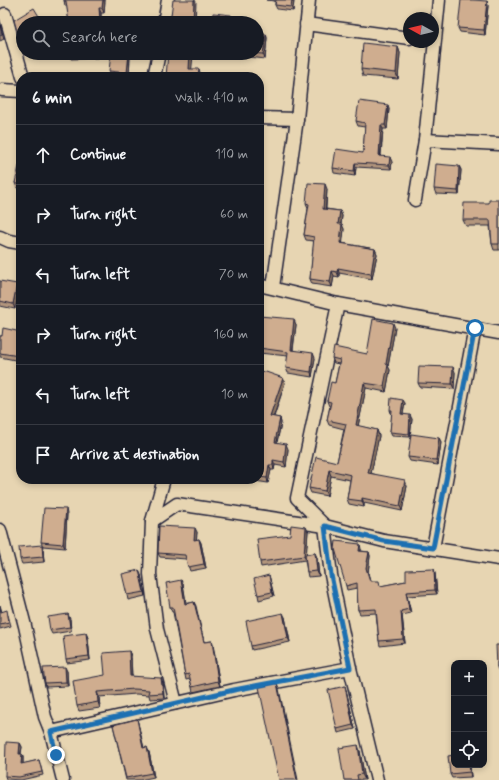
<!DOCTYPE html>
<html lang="en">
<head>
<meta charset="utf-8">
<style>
	body { margin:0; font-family:Mynerve,sans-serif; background:#242831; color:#f1f3f6 }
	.controls { position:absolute; right:12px; bottom:12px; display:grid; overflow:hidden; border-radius:8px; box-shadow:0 2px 6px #0003 }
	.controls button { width:36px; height:36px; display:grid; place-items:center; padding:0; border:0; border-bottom:1px solid #363941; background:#171b24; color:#f1f3f6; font:20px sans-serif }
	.compass { position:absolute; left:403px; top:12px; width:36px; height:36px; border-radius:50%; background:#171b24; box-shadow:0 2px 6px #0003; rotate:278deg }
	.stop { position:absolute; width:12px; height:12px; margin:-9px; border:3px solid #1f6fb2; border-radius:50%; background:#fff }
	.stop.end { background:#1f6fb2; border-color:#fff; box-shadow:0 1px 4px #0008 }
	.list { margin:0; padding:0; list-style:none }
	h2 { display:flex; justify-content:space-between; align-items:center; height:52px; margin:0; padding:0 16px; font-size:17px }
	h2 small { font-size:13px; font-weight:400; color:#9ea1a6 }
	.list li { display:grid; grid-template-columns:26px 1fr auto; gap:12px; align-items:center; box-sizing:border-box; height:60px; padding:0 16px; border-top:1px solid #363941 }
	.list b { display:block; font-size:15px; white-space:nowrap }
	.list em { font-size:13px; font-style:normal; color:#9ea1a6 }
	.icon { flex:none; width:22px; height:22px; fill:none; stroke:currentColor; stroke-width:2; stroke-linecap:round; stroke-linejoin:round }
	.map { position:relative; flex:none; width:499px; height:780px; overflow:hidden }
	.search { position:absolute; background:#171b24; box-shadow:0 2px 6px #0003; left:16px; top:16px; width:248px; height:44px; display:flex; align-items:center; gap:10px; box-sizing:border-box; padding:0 14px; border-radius:22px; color:#9ea1a6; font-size:15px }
	.panel { position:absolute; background:#171b24; box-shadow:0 2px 6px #0003; left:16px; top:72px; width:248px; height:412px; border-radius:16px }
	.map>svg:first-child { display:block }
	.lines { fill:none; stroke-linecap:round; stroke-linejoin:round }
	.minor-casing { stroke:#22223b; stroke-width:15 }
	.minor { stroke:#e7d5b2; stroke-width:12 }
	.wall { fill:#b2957b; stroke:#22223b }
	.shaded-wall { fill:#917964; stroke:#22223b }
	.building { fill:#cfad8f; stroke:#22223b }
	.route { stroke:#1f6fb2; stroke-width:5 }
</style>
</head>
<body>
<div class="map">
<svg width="499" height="780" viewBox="0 0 499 780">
	<rect width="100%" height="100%" fill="#e7d5b2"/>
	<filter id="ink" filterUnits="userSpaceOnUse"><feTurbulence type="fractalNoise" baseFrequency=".025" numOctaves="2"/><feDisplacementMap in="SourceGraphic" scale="8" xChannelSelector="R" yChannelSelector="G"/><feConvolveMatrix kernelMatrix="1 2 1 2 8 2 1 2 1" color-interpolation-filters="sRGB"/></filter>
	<g filter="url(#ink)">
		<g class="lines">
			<g class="minor-casing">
				<g id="minor">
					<polyline points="5,14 23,77"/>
					<polyline points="164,23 168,0"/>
					<polyline points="306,24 409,38"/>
					<polyline points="154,77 159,53"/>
					<polyline points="2,90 21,91"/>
					<polyline points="259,118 297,119"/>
					<polyline points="425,140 499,144"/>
					<polyline points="415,200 425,140 439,0"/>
					<polyline points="0,237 9,241 21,243"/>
					<polyline points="259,285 338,304 499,333"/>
					<polyline points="273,287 297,119 309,0"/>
					<polyline points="338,304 297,498 325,526 331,575 350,668 377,780"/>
					<polyline points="164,479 152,521 177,504 325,526 384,541 499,559"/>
					<polyline points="152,521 150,574 157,629 176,703"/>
					<polyline points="0,530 25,626 45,717 51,732 234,690 350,668"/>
					<polyline points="433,548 475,328"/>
					<polyline points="51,732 63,780"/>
				</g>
			</g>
			<use href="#minor" class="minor"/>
		</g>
		<g class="wall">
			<polygon points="64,0 105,0 104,13 101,13 101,23 69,23 67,6 65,6"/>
			<polygon points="266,0 294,0 293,11 277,9 275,5 275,1"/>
			<polygon points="487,1 488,6 485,35 460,32 458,28"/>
			<polygon points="23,23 23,42 19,36 17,31"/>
			<polygon points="0,24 4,39 0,41"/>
			<polygon points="266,34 267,38 265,59 233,55 233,53 257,53"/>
			<polygon points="398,47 400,53 398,79 363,76 361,69"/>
			<polygon points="69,53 100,53 101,58 71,59"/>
			<polygon points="130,56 129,77 111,76 109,71"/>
			<polygon points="389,109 387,129 383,129 381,156 392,162 391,169 356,167 355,176 334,173 333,168 363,153 365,127 358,126 356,121"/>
			<polygon points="21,166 21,189 17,188 15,183"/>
			<polygon points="459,166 461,170 459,195 436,194 434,189"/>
			<polygon points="327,189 326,209 340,211 342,216 341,224 344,229 342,243 375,249 377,254 372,279 339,273 339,277 334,276 332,287 312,284 310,279 314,241 306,240 304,235 308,208 306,203"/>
			<polygon points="499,200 499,250 494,250 492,244 490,226 466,226 463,220"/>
			<polygon points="0,281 19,289 15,309 0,306"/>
			<polygon points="259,316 296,325 293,350 315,358 312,377 288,373 286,368 288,356 259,353"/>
			<polygon points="395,328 388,366 390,370 386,392 366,388 358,426 377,430 379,436 371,473 407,486 402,511 364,503 364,507 349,504 347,499 350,480 331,476 327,496 311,493 309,488 337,462 344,429 329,425 327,420 330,406 329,406 327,401 335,383 339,364 334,363 332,358 367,354"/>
			<polygon points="21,332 20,361 0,357 0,336 2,336"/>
			<polygon points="259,371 283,378 285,383 274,417 280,418 281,423 277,442 288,449 286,467 275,465 274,470 271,470 268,483 242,479 259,479"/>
			<polygon points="455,372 454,389 420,387 418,383"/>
			<polygon points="405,403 403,414 412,419 410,437 392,436 390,432 392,414 391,413 390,410"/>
			<polygon points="439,438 441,442 438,465 410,461 408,457"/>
			<polygon points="67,514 65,548 43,546 41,542"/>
			<polygon points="308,531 306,554 315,553 317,558 319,576 308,577 307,572 305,560 261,567 260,562 290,535"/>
			<polygon points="197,532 196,540 199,539 201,543 206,568 190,571 186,559 160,557 158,553"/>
			<polygon points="42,545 43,549 44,562 22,564 20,559"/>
			<polygon points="361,549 361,551 369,552 370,556 368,573 370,581 381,586 406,581 435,573 437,594 407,596 411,613 402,615 405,643 380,646 379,641 376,613 360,614 358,610 357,588 347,590 346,586"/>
			<polygon points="141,575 145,596 128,600 127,595"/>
			<polygon points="269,575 274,596 259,600 258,595"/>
			<polygon points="183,584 186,604 194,602 204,642 212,641 213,645 220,686 193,692 190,679 186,680 185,675 173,612 172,612 170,607"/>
			<polygon points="0,605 2,612 8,615 11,626 0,629"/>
			<polygon points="285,617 290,642 252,650 251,646"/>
			<polygon points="70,619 71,631 52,634 50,630"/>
			<polygon points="86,633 88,638 90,660 67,663 66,659"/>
			<polygon points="499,645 499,671 498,671 497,667"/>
			<polygon points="129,651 131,656 132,676 163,683 164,698 150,699 149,695 136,694 99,697 100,708 79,711 77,706 105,675"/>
			<polygon points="67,671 68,686 46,687 45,683"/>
			<polygon points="346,690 355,729 338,733 337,729"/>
			<polygon points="137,719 144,748 149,752 154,777 140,780 126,780 113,725"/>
			<polygon points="20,743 22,747 21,754 23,757 23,764 39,760 43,775 21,780 6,779 5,776"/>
			<polygon points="360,751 365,780 344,780"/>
			<polygon points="470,765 471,777 452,778 450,774"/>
		</g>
		<g class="shaded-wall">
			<polygon points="103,0 105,0 104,13 102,8"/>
			<polygon points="194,0 195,0 196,2 195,23 193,23"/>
			<polygon points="292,0 294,0 293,11 291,7"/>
			<polygon points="487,1 488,6 485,35 484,30"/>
			<polygon points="99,8 101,13 101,23 100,20"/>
			<polygon points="231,15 233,20 233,23 231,23"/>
			<polygon points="266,34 267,38 265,59 263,54"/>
			<polygon points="398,47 400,53 398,79 396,73"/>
			<polygon points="129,53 130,56 129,77 127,73"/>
			<polygon points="190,53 192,53 193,55 191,75 189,69"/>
			<polygon points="199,69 201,76 201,77 198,77"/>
			<polygon points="388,105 389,109 387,129 385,125"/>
			<polygon points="381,125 383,129 380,160 379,156"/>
			<polygon points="390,157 392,162 391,169 389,165"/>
			<polygon points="355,163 356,167 355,176 354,171"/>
			<polygon points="459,166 461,170 459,195 458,191"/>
			<polygon points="325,184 327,189 325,213 323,209"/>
			<polygon points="340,211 342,216 340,229 338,224"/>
			<polygon points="342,224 344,229 342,248 340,243"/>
			<polygon points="375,249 377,254 372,279 371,274"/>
			<polygon points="338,268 339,273 339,277 337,272"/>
			<polygon points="332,271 334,276 332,287 330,282"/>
			<polygon points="17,284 19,289 15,309 13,304"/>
			<polygon points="294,319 296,325 292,355 291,350"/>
			<polygon points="393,323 395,328 388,366 390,370 386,392 384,386 386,364"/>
			<polygon points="21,344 21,358 20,361 19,356"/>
			<polygon points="313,353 315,358 312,377 311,372"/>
			<polygon points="453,367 455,372 454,389 452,384"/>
			<polygon points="283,378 285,383 272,421 270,416"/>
			<polygon points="364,383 366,388 357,431 356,425"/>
			<polygon points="403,400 405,403 402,418 401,414"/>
			<polygon points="410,415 412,419 410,437 409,434"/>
			<polygon points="280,418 281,423 276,447 275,442"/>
			<polygon points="377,430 379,436 370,478 368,473"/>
			<polygon points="439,438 441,442 438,465 436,460"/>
			<polygon points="286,444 288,449 286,467 284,462"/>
			<polygon points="273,460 275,465 274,470 273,465"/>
			<polygon points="269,465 271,470 268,483 267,478"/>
			<polygon points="329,470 331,476 327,496 325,491"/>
			<polygon points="405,480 407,486 402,511 400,506"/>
			<polygon points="362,498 364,503 364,507 362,501"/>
			<polygon points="66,509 67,514 65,548 63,544"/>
			<polygon points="306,527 308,531 306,560 304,556"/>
			<polygon points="195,528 197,532 196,544 194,540"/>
			<polygon points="199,539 201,543 206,568 204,564"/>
			<polygon points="360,544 361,549 360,555 359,551"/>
			<polygon points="42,545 43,549 44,562 43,557"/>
			<polygon points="369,552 370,556 368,573 371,586 366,568"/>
			<polygon points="315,553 317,558 319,576 317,571"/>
			<polygon points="434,569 435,573 437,594 435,590"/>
			<polygon points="139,570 141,575 145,596 144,592"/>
			<polygon points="269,575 270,580 274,596 272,592"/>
			<polygon points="181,580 183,584 187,608 185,604"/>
			<polygon points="406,592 407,596 411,613 409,609"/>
			<polygon points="194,602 196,606 205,647 204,642"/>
			<polygon points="401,611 402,615 405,643 403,639"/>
			<polygon points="283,613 285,617 290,642 288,638"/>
			<polygon points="68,614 70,619 71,631 70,627"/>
			<polygon points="86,633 88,638 90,660 89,656"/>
			<polygon points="212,641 213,645 220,686 218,681"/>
			<polygon points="129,651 131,656 132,681 130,676"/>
			<polygon points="65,667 67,671 68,686 66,682"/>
			<polygon points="161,678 163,683 164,698 163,693"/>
			<polygon points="277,683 279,689 298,780 297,780"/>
			<polygon points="345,686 346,690 355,729 353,725"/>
			<polygon points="97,692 99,697 100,708 98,702"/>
			<polygon points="137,719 138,724 145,753 143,748"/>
			<polygon points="20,743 22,747 20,757 19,754"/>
			<polygon points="358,745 360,751 365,780 362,774"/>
			<polygon points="147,747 149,752 154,777 152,773"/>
			<polygon points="22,754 23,757 23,768 21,764"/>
			<polygon points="469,765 470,765 471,777 470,772"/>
		</g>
		<g class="building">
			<polygon points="64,0 103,0 102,8 99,8 100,20 98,20 98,23 69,23 66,1 64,1"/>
			<polygon points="173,0 194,0 193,23 170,23"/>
			<polygon points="276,0 292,0 291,7 275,5"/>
			<polygon points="461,0 473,0 487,1 484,30 458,28"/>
			<polygon points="34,8 43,23 23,23 23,40 17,31 14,20"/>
			<polygon points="213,13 231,15 231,23 212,23"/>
			<polygon points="0,25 2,34 0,35"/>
			<polygon points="257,33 266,34 263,54 250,53 257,53"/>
			<polygon points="363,43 398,47 396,73 361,69"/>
			<polygon points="69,53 99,53 69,54"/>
			<polygon points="111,53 129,53 127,73 109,71"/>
			<polygon points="168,53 190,53 189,69 199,69 198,77 166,77"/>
			<polygon points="359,101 388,105 385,125 381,125 379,156 390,157 389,165 355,163 354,171 333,168 336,149 363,153 365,123 356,121"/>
			<polygon points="436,164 459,166 458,191 434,189"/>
			<polygon points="19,166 21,166 21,185 15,183"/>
			<polygon points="308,183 325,184 323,209 340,211 338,224 342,224 340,243 375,249 371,274 338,268 337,272 332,271 330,282 310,279 314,237 304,235 309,204 306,203"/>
			<polygon points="489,200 499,200 499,244 492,244 490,220 463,220 464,203 489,203"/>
			<polygon points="0,281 17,284 13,304 0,301"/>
			<polygon points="259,316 294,319 291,350 313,353 311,372 286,368 288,352 259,348"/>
			<polygon points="373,319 393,323 386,364 388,365 384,386 364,383 356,425 377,430 368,473 405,480 400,506 362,498 362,501 347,499 351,475 329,470 325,491 309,488 316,457 337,462 346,424 327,420 331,402 327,401 331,382 335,383 340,360 332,358 334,347 367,354"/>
			<polygon points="3,328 21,332 21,344 19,356 0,353 0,336 2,336"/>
			<polygon points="419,366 453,367 452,384 418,383"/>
			<polygon points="259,371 266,372 283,378 270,416 280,418 275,442 286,444 284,462 273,460 273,465 269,465 267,478 259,477"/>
			<polygon points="391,398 403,400 401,414 410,415 409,434 390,432 392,410 390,410"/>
			<polygon points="411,434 439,438 436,460 408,457"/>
			<polygon points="44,508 66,509 63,544 41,542"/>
			<polygon points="291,525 306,527 304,556 260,562 257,539 290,535"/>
			<polygon points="159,526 195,528 194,540 199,539 204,564 188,567 185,555 158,553"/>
			<polygon points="336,541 360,544 359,551 369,552 366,568 370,581 379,581 380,586 406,581 406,570 434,569 435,590 406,592 409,609 401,611 403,639 379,641 376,609 358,610 357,583 346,586 335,549"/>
			<polygon points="42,545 43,557 20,559 19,547"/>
			<polygon points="315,553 317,571 307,572 305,555"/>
			<polygon points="139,570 144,592 127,595 122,574"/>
			<polygon points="269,575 272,592 258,595 254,579"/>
			<polygon points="181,580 185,604 194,602 204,642 212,641 218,681 192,687 189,674 185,675 173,607 170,607 166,583"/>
			<polygon points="0,606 1,612 7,610 9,622 0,624"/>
			<polygon points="283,613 288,638 251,646 246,621"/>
			<polygon points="68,614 70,627 50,630 48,617"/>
			<polygon points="86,633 89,656 66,659 63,636"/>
			<polygon points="496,645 499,645 499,667 497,667"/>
			<polygon points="129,651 130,676 161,678 163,693 148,694 149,690 134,689 97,692 98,702 77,706 73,681 105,675 103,653"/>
			<polygon points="65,667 66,682 45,683 43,668"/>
			<polygon points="277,683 297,780 279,780 259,687"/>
			<polygon points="345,686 353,725 337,729 328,690"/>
			<polygon points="137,719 143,748 147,747 152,773 126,778 113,725"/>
			<polygon points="6,742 20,743 19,754 22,754 21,764 39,760 42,772 19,777 5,776"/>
			<polygon points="358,745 362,774 357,775 358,780 344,780 339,748"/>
			<polygon points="454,755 454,765 469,765 470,772 450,774 448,756"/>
		</g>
	</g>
	<g class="lines" filter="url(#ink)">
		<polyline class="route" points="56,755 51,732 234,690 350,668 331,575 325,526 384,541 433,548 475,328"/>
	</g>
</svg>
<div class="controls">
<button>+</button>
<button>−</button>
<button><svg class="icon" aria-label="locate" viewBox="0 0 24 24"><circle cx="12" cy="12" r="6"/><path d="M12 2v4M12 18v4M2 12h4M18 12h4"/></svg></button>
</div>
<svg class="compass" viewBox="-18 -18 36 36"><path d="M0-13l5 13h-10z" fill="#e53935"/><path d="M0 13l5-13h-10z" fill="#9ea1a6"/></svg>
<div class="stop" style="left:475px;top:328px"></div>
<div class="stop end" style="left:56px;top:755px"></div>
<div class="search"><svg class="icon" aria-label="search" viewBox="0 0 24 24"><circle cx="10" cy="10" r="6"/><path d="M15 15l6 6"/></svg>Search here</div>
<section class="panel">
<h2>6 min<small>Walk · 410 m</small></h2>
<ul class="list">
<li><svg class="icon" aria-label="ahead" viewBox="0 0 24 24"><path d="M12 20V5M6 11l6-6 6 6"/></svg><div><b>Continue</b></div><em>110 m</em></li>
<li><svg class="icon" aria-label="right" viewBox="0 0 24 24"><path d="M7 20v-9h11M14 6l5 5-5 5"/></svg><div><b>Turn right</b></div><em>60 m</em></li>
<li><svg class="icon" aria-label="left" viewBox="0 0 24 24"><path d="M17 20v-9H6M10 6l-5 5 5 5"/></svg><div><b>Turn left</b></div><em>70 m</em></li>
<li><svg class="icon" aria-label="right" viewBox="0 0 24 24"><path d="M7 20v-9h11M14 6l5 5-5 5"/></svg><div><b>Turn right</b></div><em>160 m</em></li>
<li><svg class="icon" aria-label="left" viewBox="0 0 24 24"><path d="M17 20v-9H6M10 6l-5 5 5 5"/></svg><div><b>Turn left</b></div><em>10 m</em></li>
<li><svg class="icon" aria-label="arrive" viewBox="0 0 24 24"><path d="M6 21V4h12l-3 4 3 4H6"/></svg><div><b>Arrive at destination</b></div></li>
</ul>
</section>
</div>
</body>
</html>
